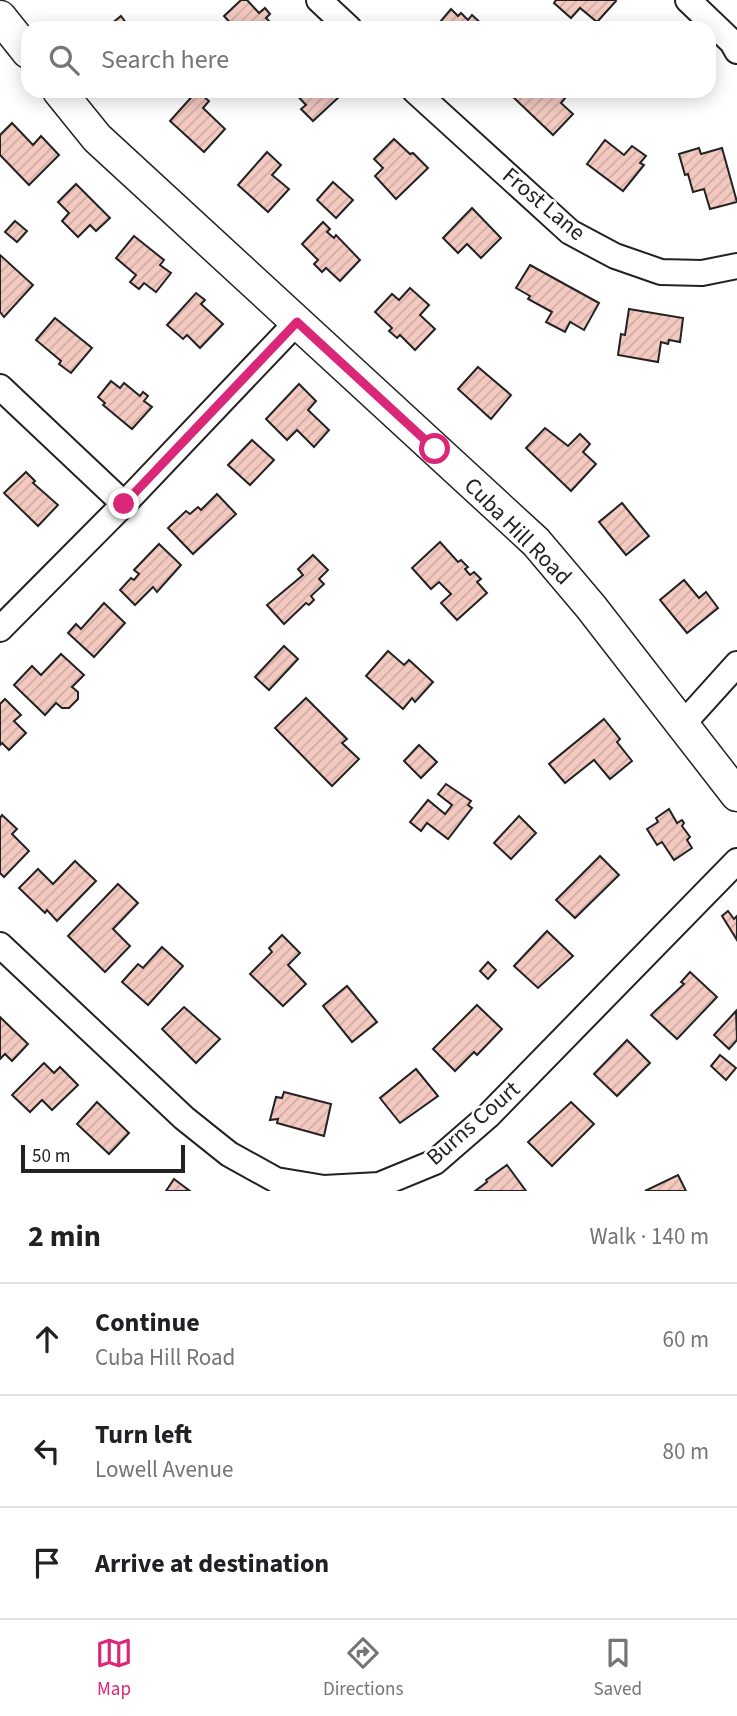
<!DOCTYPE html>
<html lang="en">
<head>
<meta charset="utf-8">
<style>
	body { margin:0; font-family:"Source Sans 3",sans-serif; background:#f6f6f6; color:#202124 }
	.scale { position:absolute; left:21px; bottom:18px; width:164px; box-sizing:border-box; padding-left:7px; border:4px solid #222; border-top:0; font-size:19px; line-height:24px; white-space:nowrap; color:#222; -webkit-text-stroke:5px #fff; paint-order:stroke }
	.stop { position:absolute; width:21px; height:21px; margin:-16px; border:5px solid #db2777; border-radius:50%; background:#fff }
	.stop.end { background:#db2777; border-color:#fff; box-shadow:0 2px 7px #0008 }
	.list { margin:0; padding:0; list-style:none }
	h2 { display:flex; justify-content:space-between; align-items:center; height:91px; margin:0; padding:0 28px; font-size:30px }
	h2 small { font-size:23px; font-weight:400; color:#757577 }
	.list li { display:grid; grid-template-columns:46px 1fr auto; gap:21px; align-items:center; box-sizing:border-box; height:112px; padding:0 28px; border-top:2px solid #e0e0e0 }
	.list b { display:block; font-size:26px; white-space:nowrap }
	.list p { margin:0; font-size:23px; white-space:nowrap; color:#757577 }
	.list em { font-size:23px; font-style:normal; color:#757577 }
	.icon { flex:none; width:38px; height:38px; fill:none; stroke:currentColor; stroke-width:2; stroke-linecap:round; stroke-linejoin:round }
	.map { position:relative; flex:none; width:737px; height:1191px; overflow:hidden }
	.search { position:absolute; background:#fff; box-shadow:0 4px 18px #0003; left:21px; right:21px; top:21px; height:77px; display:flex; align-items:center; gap:18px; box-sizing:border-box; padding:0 24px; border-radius:21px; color:#757577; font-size:26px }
	.sheet { height:427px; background:#fff }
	nav { display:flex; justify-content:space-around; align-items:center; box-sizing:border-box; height:98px; border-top:2px solid #e0e0e0; background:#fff; font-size:19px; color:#757577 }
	nav a { display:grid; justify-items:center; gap:4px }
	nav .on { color:#db2777 }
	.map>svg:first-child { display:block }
	.building { fill:url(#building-hatch); stroke:#222; stroke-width:2 }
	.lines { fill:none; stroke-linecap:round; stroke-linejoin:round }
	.minor-casing { stroke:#222; stroke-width:28 }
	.major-casing { stroke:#222; stroke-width:35 }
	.minor { stroke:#fff; stroke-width:24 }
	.major { stroke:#fff; stroke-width:32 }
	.route { stroke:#db2777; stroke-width:9 }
	.labels { text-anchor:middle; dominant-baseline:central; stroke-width:5; stroke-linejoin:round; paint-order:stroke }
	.street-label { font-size:23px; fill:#222; stroke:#fff }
</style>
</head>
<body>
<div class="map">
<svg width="737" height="1191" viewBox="0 0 737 1191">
	<defs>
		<pattern id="building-hatch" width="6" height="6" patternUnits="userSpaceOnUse" patternTransform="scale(1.75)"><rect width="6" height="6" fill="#f3c9c0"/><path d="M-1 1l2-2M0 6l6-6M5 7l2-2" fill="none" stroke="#d0aca5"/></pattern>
	</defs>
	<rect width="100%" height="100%" fill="#fff"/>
	<g class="building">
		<polygon points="241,0 247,0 259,13 265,8 270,14 266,18 275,27 235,28 224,16"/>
		<polygon points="556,0 615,0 616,1 597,22 580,8 571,18 554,3"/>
		<polygon points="451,9 458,16 461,13 468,20 472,15 486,28 435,28"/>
		<polygon points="121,16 130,28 106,28"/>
		<polygon points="197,91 209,101 203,108 225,129 204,152 170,121"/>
		<polygon points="293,91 336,91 341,95 313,121 301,109 306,105"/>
		<polygon points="520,91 571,91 561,103 573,114 553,135 514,98"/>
		<polygon points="12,123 33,145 41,136 59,155 29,185 0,155 0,135"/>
		<polygon points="394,139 410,154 413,153 428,168 396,199 375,176 383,168 374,159"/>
		<polygon points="605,140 624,155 632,146 646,156 640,163 644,165 623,191 587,164"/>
		<polygon points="699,148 701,154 722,148 737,202 710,209 704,189 693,192 688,174 685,175 679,154"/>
		<polygon points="267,152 281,165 272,175 289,189 268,212 238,185"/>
		<polygon points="333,182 353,200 336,218 317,200"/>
		<polygon points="76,184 110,218 96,231 90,225 78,237 62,221 69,213 58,202"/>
		<polygon points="472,208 501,238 481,258 467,244 458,253 443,238"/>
		<polygon points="15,221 27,231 17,242 5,232"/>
		<polygon points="323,222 330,229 327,232 334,238 336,235 360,260 340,281 326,268 322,272 314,264 318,260 302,244"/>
		<polygon points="134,236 164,260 160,265 171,273 156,292 144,283 139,289 130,282 136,275 116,258"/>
		<polygon points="0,255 33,285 4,317 0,312"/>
		<polygon points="530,265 599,303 584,330 570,322 565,332 546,322 552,312 528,299 530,296 516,288"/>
		<polygon points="410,288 429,305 420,315 435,329 415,350 400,335 397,338 389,331 392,328 375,312 392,294 399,300"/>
		<polygon points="196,293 205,300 201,304 223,324 200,348 187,335 183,339 167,325"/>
		<polygon points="629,309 683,318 680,342 669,340 668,344 661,342 658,362 618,355 621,334 625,335"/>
		<polygon points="55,318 92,348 71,373 59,364 61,361 36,340"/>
		<polygon points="478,367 511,395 491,419 458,389"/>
		<polygon points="111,381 120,388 124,383 140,396 143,392 148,396 144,401 152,407 132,429 103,405 105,403 98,397"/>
		<polygon points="299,384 316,401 308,410 329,430 314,447 297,430 287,440 266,419"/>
		<polygon points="545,428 568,446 580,434 590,444 583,452 596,464 571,491 526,448"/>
		<polygon points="252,440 274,460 250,485 228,465"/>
		<polygon points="26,472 35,481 33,483 58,505 38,526 4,493"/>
		<polygon points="217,494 236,514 193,554 168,528 186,511 190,514 198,507 201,510"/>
		<polygon points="622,503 649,536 626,555 599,522"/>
		<polygon points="440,542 458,562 461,560 468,567 465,569 470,575 474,572 481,579 477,582 487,593 457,620 441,603 451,594 439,582 431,589 412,568"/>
		<polygon points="159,544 181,565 157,592 153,587 135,605 120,590 131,578 134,580 139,574 134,570"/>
		<polygon points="313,555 328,570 319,579 324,584 311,596 314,600 309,605 306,603 284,624 267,605 303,575 298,569"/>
		<polygon points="684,580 699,598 706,592 718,608 687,633 660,600"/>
		<polygon points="104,603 125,623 94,657 68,633 76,624 81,629"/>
		<polygon points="284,646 298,659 269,690 255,677"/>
		<polygon points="388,651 404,665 409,660 433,682 415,702 412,698 403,709 366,676"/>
		<polygon points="61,654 84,675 72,687 78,692 78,699 69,708 62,708 56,703 45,715 14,685 32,666 41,675"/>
		<polygon points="306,698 347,739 342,743 359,759 332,786 275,728"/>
		<polygon points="5,699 21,715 14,721 26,733 9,750 2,743 0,745 0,704"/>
		<polygon points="604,719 620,739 617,742 632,761 610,779 594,760 565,783 549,764"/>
		<polygon points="419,745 437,762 421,778 404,761"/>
		<polygon points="446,784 471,801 468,805 472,808 448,839 427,823 421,831 410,822 428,800 445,814 452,805 438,794"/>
		<polygon points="669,809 677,823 682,820 684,823 682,826 690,837 687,840 692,848 674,860 662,842 657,845 647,829 658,822 656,818"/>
		<polygon points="2,815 17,829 12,834 29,851 4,877 0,873 0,818"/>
		<polygon points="519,816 536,833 511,859 494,843"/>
		<polygon points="600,856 619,875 575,918 556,900"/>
		<polygon points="75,861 96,881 57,921 47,910 45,913 19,888 38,869 53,884"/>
		<polygon points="118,884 138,903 113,929 130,946 105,972 68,936"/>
		<polygon points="728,911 734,919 737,916 737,940 722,916"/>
		<polygon points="547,931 573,956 538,988 514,966"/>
		<polygon points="282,935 300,953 288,965 306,984 283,1006 250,974 272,952 269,948"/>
		<polygon points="162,947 183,966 148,1005 122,982 138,964 143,968"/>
		<polygon points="488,962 496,970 488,979 480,971"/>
		<polygon points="690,972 717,997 677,1039 651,1015 684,984 681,982"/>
		<polygon points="347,986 377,1022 352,1042 323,1006"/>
		<polygon points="477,1005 502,1029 477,1055 474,1052 455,1071 433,1049"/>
		<polygon points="184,1007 220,1039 196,1063 162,1029"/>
		<polygon points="736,1011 737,1040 729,1049 714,1035"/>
		<polygon points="0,1017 28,1044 12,1061 5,1054 0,1059"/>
		<polygon points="627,1040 650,1063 617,1096 594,1074"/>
		<polygon points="720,1055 736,1068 726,1080 711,1066"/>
		<polygon points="44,1063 54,1073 60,1067 78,1085 52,1110 42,1100 30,1112 12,1095"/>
		<polygon points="416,1069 438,1096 400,1123 380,1098"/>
		<polygon points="284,1092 331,1104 324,1136 277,1123 278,1119 270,1120 276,1097 282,1098"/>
		<polygon points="97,1102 129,1133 109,1154 77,1124"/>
		<polygon points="571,1102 594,1124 552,1166 528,1142"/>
		<polygon points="507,1165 526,1191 475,1191 487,1182 486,1180"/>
		<polygon points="678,1175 686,1191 645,1191"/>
		<polygon points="174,1179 190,1191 166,1191"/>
	</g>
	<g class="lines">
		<g class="minor-casing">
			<g id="minor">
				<polyline points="319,0 349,28"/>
				<polyline points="688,0 732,42 737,51"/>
				<polyline points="415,91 570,232 615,256 661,272 702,273 737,266"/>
				<polyline points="0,387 124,504"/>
				<polyline points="0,629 124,504 297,322"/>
				<polyline points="682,725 737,664"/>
				<polyline points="0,945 184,1118 229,1154 276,1180 324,1188 379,1185 435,1162 488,1116 737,861"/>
			</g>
		</g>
		<g class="major-casing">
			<g id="major">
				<polyline points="0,17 28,52"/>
				<polyline points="59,91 97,138 536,542 591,607 737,795"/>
			</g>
		</g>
		<use href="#minor" class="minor"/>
		<use href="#major" class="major"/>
	</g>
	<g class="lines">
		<polyline class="route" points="124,504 297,322 435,449"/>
	</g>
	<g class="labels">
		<g class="street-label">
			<text transform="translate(544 204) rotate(40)">Frost Lane</text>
			<text transform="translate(518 531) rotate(45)">Cuba Hill Road</text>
			<text transform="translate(473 1123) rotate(-41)">Burns Court</text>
		</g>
	</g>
</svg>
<div class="scale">50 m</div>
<div class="stop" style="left:435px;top:449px"></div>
<div class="stop end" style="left:124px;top:504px"></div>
<div class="search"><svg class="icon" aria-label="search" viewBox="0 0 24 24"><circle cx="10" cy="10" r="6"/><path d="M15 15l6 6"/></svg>Search here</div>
</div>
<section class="sheet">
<h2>2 min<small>Walk · 140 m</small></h2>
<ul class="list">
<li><svg class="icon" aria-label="ahead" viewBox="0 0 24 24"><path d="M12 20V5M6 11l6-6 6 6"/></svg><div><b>Continue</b><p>Cuba Hill Road</p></div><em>60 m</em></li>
<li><svg class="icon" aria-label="left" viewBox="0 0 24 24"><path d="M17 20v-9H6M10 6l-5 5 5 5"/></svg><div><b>Turn left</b><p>Lowell Avenue</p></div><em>80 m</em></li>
<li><svg class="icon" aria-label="arrive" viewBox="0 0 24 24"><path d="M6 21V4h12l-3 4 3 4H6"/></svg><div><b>Arrive at destination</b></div></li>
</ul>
</section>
<nav>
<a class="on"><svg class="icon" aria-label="map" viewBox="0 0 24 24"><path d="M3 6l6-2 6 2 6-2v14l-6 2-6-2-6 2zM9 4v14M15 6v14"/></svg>Map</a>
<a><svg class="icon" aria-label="directions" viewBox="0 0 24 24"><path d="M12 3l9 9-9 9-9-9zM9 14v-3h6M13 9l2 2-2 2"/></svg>Directions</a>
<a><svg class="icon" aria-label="saved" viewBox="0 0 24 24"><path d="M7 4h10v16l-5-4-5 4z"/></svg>Saved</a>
</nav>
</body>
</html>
